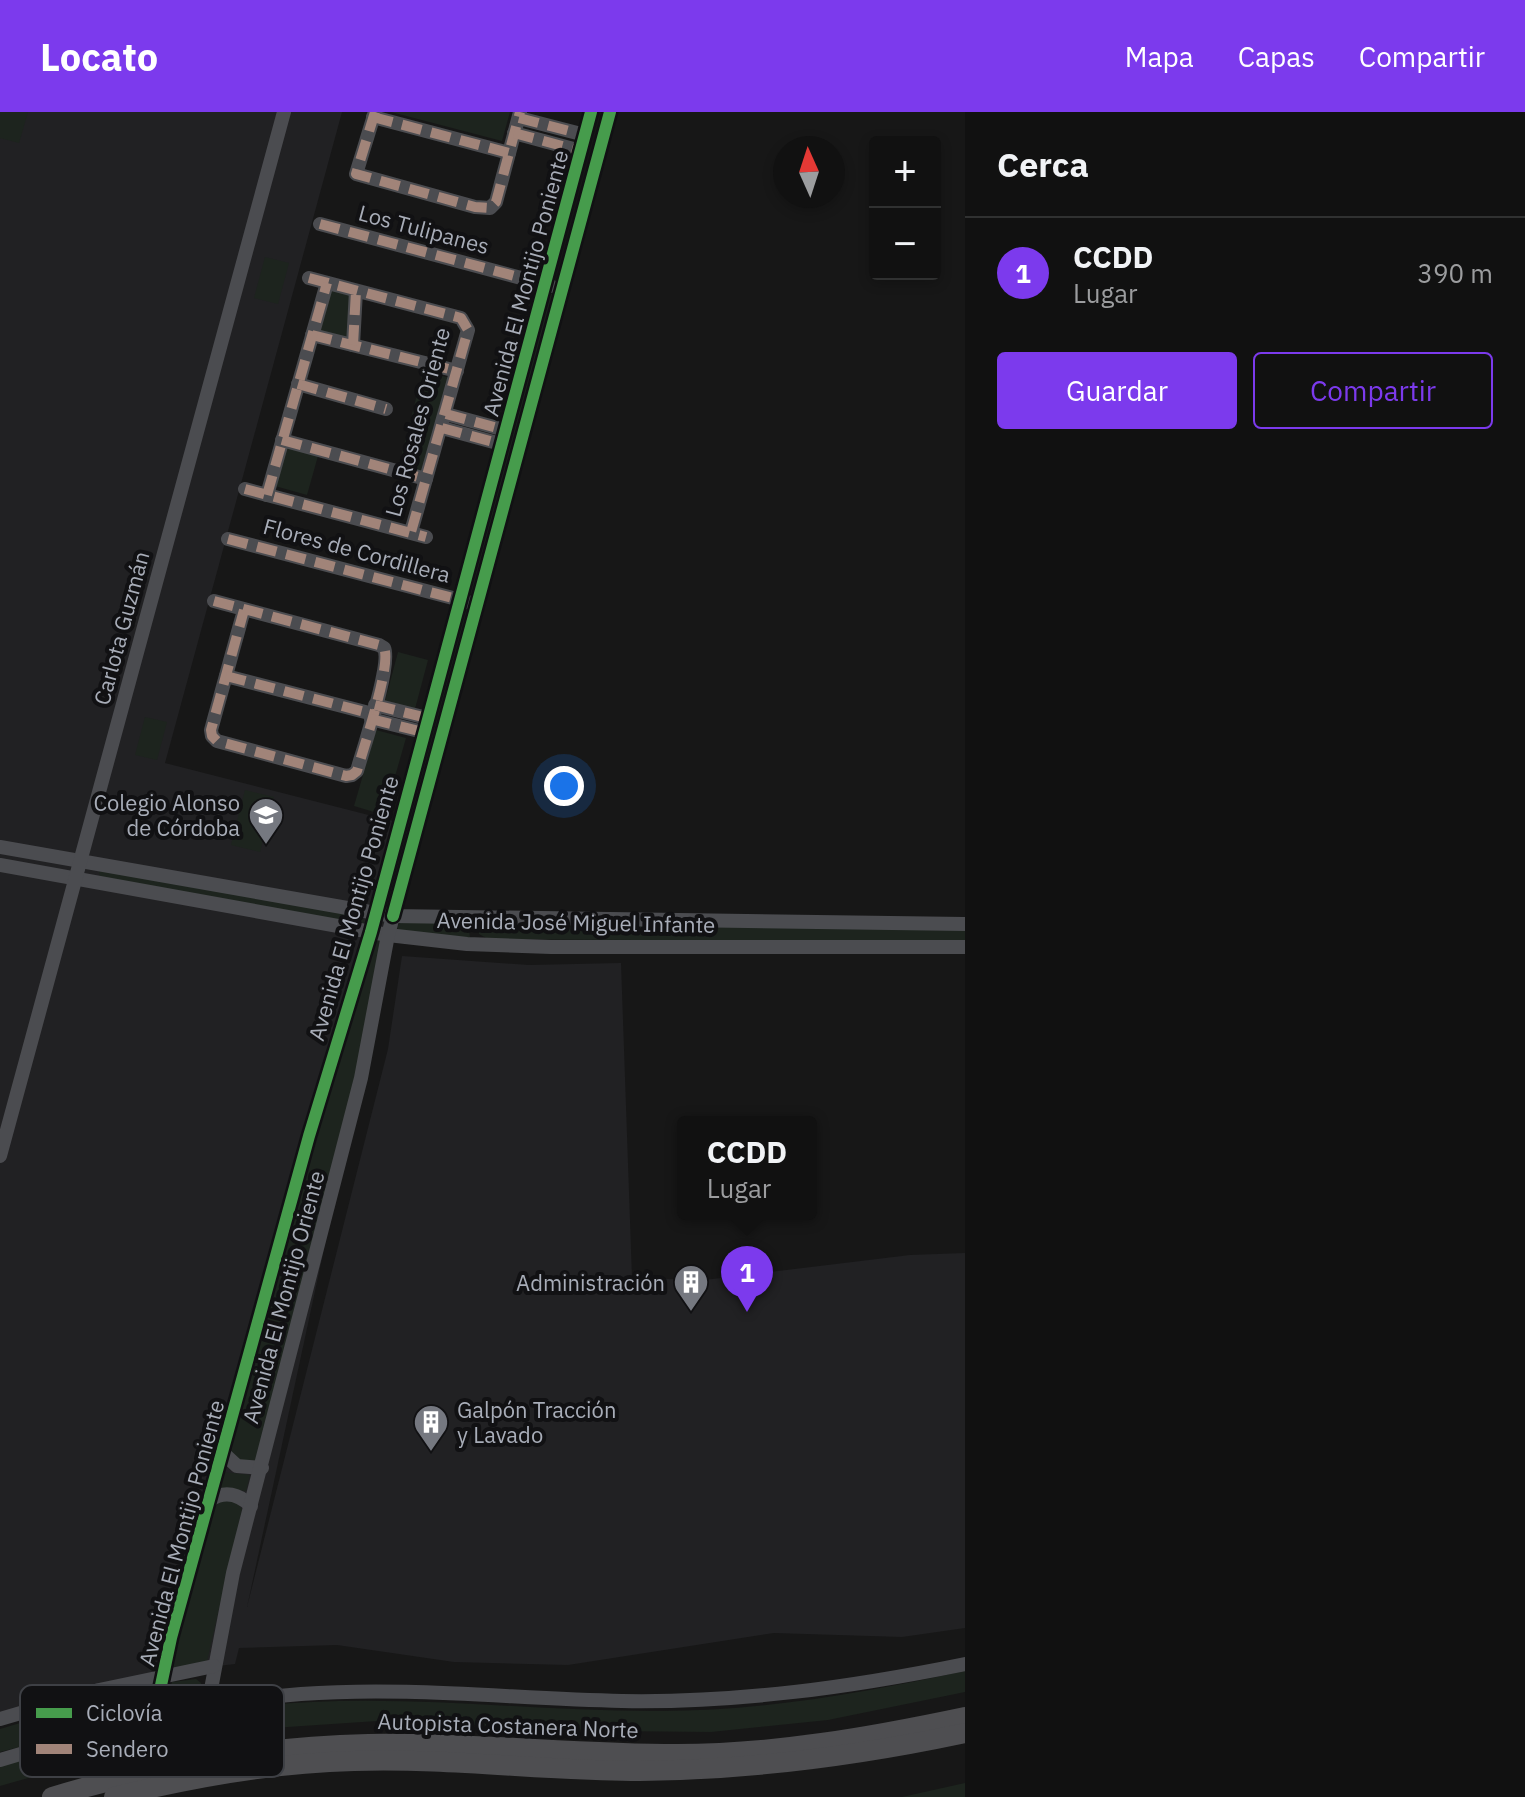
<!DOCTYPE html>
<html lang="es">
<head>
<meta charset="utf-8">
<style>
	body { margin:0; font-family:"IBM Plex Sans",sans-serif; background:#1e1f1f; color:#f1f3f6 }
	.controls { position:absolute; right:24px; top:24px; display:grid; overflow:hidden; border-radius:8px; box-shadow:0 4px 12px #0003 }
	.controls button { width:72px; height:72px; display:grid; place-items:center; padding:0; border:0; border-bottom:2px solid #303131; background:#111; color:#f1f3f6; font:40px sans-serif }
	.compass { position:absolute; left:773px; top:24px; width:72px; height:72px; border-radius:50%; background:#111; box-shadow:0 4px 12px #0003; rotate:357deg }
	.you { position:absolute; left:564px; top:674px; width:28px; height:28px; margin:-20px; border:6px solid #fff; border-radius:50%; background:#1a73e8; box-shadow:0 0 0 12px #1a73e833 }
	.badge { display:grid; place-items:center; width:52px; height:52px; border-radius:50%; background:#7c3aed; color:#fff; font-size:26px; font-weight:700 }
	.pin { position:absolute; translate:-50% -66px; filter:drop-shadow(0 2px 4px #0008) }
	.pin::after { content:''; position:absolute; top:42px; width:28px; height:24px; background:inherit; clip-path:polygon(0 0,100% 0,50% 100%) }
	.popup { position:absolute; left:677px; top:1004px; width:140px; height:104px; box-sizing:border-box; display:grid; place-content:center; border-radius:8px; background:#111; filter:drop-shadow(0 2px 6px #0005); font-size:26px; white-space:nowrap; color:#9c9d9f }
	.popup b { font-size:30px; color:#f1f3f6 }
	.popup::after { content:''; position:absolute; left:50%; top:100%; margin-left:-16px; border:16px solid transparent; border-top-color:#111 }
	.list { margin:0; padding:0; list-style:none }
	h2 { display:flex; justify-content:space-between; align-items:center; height:104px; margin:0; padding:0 32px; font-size:34px }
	h2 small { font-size:26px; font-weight:400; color:#9c9d9f }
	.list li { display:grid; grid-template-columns:52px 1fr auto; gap:24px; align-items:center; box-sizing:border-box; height:112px; padding:0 32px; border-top:2px solid #303131 }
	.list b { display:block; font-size:30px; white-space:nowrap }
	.list p { margin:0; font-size:26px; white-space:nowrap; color:#9c9d9f }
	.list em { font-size:26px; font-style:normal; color:#9c9d9f }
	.actions { display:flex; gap:16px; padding:24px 32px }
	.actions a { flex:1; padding:18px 0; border:2px solid #7c3aed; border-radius:8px; text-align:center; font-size:28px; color:#7c3aed }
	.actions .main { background:#7c3aed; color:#fff }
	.map { position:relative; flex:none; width:965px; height:1685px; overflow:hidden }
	header { display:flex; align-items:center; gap:48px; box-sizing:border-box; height:112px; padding:0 40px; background:#7c3aed; color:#fff }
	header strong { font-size:38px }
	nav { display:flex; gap:44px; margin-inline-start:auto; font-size:28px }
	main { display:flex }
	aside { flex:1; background:#111 }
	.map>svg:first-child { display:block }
	.built { fill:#212123 }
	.green { fill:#1d241e }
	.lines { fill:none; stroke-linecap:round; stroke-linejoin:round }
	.minor { stroke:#4b4c50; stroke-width:14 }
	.highway { stroke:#4e4e51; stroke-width:20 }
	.quiet { stroke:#a18479; stroke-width:10; stroke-dasharray:20 10; stroke-linecap:butt }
	.cycleway-casing { stroke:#111113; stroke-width:17 }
	.cycleway { stroke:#469c4c; stroke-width:12 }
	.labels { text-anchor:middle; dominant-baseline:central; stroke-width:8; stroke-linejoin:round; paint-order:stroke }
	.street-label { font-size:22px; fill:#a8adb8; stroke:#111113 }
	.poi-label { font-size:22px; fill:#a8adb8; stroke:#111113; text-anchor:end }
	.key { fill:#111113; stroke:#3e4045; stroke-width:2 }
	.key-label { font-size:22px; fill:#a8adb8 }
</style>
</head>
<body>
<header>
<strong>Locato</strong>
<nav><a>Mapa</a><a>Capas</a><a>Compartir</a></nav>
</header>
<main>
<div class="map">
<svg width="965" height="1685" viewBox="0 0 965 1685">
	<rect width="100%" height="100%" fill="#171717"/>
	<polygon class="built" points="0,0 342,0 165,651 396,710 396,803 247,1495 388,937 402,844 529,853 621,851 632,1166 704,1168 910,1143 965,1141 965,1516 902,1525 774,1521 568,1553 454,1550 337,1533 239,1536 235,1552 157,1561 0,1603"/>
	<g class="green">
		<polygon points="0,0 28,0 19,31 0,26"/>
		<polygon points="391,0 510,0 502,29"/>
		<polygon points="265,145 289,151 278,192 254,186"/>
		<polygon points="330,176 353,182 350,228 318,220"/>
		<polygon points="554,181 473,483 467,481 548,183"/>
		<polygon points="423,259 450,266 425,360 399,353"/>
		<polygon points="286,335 318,344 307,383 275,374"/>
		<polygon points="462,496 469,496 470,500 388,797 382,796"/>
		<polygon points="398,540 428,548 415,597 385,589"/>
		<polygon points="145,605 167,610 157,648 135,643"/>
		<polygon points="376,618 406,626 384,703 354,694"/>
		<polygon points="245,678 274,685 260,740 231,733"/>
		<polygon points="99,758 362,804 365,812 100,767"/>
		<polygon points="401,809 469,812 470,828 398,819 397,815"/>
		<polygon points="484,811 965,817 965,830 488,827 479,822 479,817"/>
		<polygon points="376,826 382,830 360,948 260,1342 255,1349 236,1349 230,1341 231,1333 373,828"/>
		<polygon points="223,1360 250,1363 246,1379 219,1376"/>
		<polygon points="217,1388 236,1390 242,1397 207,1549 172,1556 171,1549 213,1390"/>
		<path d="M965 1559V1580L828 1608 711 1620 607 1619 377 1609 215 1620 152 1631 0 1674V1654C85 1629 171 1604 259 1594 391 1580 522 1599 653 1599 757 1600 863 1581 965 1559Z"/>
		<polygon points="196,1567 201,1571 200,1585 169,1591 167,1587 172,1570"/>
		<polygon points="148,1575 155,1579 152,1601 0,1640 0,1617 133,1577"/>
		<polygon points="965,1671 965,1685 902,1685"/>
	</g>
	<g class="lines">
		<g class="minor">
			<polyline points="375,0 356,62 475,95 490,96 496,90 520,0"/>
			<polyline points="373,5 509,41"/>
			<polyline points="519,6 585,23"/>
			<polyline points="514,21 581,39"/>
			<polyline points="320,112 551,174"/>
			<polyline points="309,166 461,206 468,218 411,420"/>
			<polyline points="312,223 457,259"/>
			<polyline points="353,233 356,179"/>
			<polyline points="298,272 386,297"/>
			<polyline points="446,302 505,318"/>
			<polyline points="442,316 501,332"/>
			<polyline points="282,328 426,367"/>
			<polyline points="245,377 426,425"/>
			<polyline points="267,383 327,171"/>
			<polyline points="228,427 468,490"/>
			<path d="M214 489 379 533 384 536C392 552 363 637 357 659L352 663 346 664 217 629 212 624 211 618 244 498"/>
			<polyline points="226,564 373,602"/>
			<polyline points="375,593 427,606"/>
			<polyline points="371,607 423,620"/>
			<polyline points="0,735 393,804 965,812"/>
			<polyline points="0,753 388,823 467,832 551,835 965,835"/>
			<polyline points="0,1044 284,0"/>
			<polyline points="223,1341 237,1354 262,1356"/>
			<path d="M210 1388C225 1378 239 1382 251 1394"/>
			<polyline points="208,1593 233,1461 361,966 388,823 610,0"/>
			<polyline points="158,1603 160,1578 171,1526 309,1024 371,820 591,0"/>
			<polyline points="0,1607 99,1578 214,1554"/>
			<path d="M0 1648C101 1618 196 1590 301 1582 408 1574 515 1587 622 1589 738 1591 852 1575 965 1552"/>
		</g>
		<g class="highway">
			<path d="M52 1685C155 1654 260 1634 368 1632 471 1630 574 1642 677 1642 774 1642 870 1625 965 1605"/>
			<path d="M114 1685C193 1665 273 1651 354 1649 450 1646 544 1659 640 1659 750 1658 857 1644 965 1621"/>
		</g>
		<g class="quiet">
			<polyline points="375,0 356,62 475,95 490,96 496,90 520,0"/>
			<polyline points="373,5 509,41"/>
			<polyline points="519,6 585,23"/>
			<polyline points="514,21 581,39"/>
			<polyline points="320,112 552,174"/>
			<polyline points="309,166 461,206 468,218 411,420"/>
			<polyline points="312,223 457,259"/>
			<polyline points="353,233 356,179"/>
			<polyline points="298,272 386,297"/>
			<polyline points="446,302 505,318"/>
			<polyline points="442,316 501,332"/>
			<polyline points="282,328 426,367"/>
			<polyline points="245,377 426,425"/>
			<polyline points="267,383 327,171"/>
			<polyline points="228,427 464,489"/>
			<path d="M214 489 379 533 384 536C392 552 363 637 357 659L352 663 346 664 217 629 212 624 211 618 244 498"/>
			<polyline points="226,564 373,602"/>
			<polyline points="375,593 427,606"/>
			<polyline points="371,607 423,620"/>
		</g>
		<g class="cycleway-casing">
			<g id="cycleway">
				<polyline points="393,804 610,0"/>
				<polyline points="158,1603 160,1578 171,1526 309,1024 371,820 591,0"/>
			</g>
		</g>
		<use href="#cycleway" class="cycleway"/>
	</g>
	<defs>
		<g id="school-pin" transform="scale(1.8)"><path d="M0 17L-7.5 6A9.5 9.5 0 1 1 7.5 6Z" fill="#757880" stroke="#111113"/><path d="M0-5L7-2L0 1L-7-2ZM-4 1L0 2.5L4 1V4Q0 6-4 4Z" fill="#fff"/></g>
		<g id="building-pin" transform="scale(1.8)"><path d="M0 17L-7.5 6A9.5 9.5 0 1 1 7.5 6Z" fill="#757880" stroke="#111113"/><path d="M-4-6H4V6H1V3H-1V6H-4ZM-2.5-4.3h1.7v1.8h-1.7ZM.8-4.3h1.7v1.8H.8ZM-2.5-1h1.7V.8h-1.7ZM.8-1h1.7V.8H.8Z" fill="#fff"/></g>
	</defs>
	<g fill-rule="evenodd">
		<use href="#school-pin" x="266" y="703"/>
		<use href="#building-pin" x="691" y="1170"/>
		<use href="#building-pin" x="431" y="1310"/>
	</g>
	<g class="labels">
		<g class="street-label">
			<text transform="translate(424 117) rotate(15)">Los Tulipanes</text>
			<text transform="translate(525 171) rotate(-75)">Avenida El Montijo Poniente</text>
			<text transform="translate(417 310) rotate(-75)">Los Rosales Oriente</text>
			<text transform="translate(357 438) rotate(15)">Flores de Cordillera</text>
			<text transform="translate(121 516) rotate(-75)">Carlota Guzmán</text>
			<text transform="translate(353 796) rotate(-74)">Avenida El Montijo Poniente</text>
			<text transform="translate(576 810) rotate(1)">Avenida José Miguel Infante</text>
			<text transform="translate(283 1185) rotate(-75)">Avenida El Montijo Oriente</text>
			<text transform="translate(181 1421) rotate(-75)">Avenida El Montijo Poniente</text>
			<text transform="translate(508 1613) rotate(2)">Autopista Costanera Norte</text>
		</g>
		<g class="poi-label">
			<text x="240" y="690">Colegio Alonso<tspan x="240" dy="25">de Córdoba</tspan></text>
			<text x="665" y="1170">Administración</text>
			<text x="457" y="1297" text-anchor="start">Galpón Tracción<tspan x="457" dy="25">y Lavado</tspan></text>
		</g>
	</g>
	<rect x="20" y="1573" width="264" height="92" rx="12" class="key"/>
	<rect x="36" y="1596" width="36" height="10" fill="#469c4c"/>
	<rect x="36" y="1632" width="36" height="10" fill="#a18479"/>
	<g class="key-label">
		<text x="86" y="1609">Ciclovía</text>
		<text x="86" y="1645">Sendero</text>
	</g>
</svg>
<div class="controls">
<button>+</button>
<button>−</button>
</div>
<svg class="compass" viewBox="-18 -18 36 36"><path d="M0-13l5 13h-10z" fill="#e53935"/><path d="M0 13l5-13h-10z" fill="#9c9d9f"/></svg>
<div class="you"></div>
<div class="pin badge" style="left:747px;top:1200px">1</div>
<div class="popup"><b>CCDD</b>Lugar</div>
</div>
<aside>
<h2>Cerca<small></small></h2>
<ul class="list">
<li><span class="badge">1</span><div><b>CCDD</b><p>Lugar</p></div><em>390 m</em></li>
</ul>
<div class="actions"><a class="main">Guardar</a><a>Compartir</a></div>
</aside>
</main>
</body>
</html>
